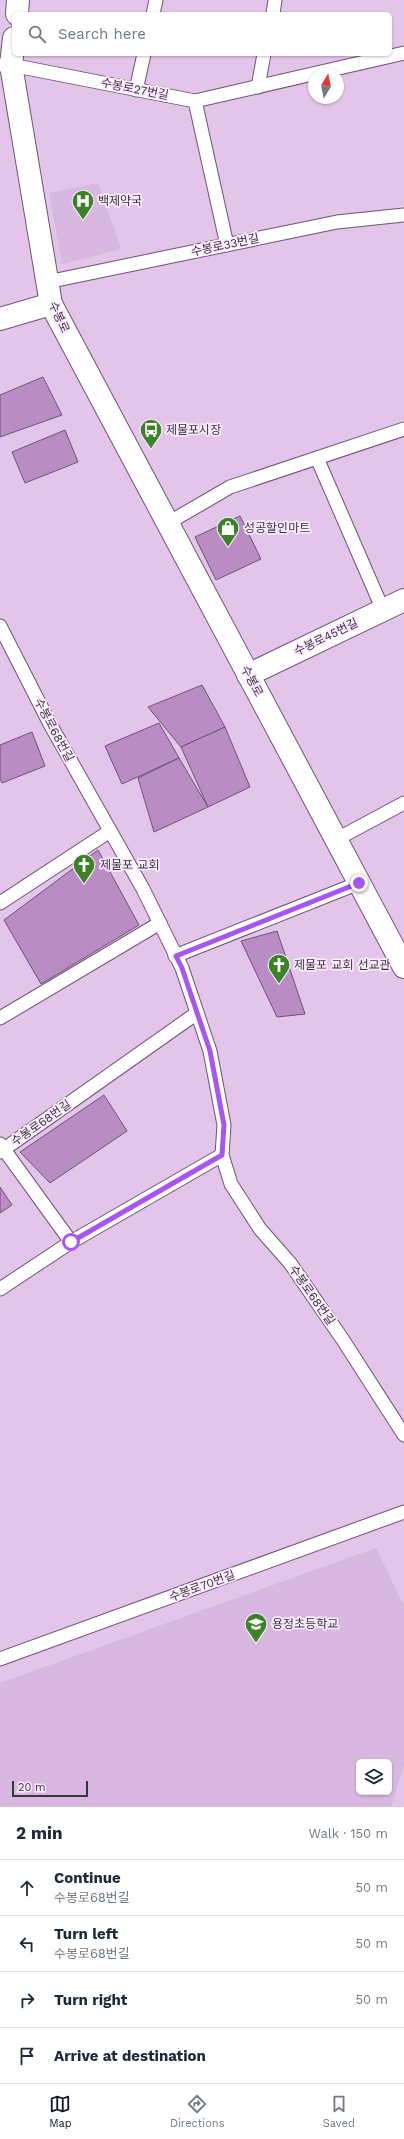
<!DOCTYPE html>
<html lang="en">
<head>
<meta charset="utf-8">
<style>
	body { margin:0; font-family:"Work Sans","Noto Sans KR",sans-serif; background:#f6f6f7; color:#1f2937 }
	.controls { position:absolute; right:12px; bottom:12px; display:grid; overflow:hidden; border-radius:6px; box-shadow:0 1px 3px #0004 }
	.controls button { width:36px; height:36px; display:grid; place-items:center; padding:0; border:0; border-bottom:1px solid #e0e1e3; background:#fff; color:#1f2937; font:20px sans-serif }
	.compass { position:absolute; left:308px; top:68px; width:36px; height:36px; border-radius:50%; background:#fff; box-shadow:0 1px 3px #0004; rotate:10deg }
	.scale { position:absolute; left:12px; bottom:10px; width:76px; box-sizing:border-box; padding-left:4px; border:2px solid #3d3240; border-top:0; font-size:11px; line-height:14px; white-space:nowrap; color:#3d3240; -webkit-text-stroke:3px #faecfe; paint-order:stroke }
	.stop { position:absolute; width:12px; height:12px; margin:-9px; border:3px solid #a855f7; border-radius:50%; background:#fff }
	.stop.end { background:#a855f7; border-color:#fff; box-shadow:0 1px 4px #0008 }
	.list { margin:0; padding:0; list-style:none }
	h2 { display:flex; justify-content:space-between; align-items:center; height:52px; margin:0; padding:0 16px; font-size:17px }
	h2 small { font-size:13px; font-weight:400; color:#747a83 }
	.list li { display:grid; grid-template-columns:26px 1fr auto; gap:12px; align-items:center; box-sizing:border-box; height:56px; padding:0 16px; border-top:1px solid #e0e1e3 }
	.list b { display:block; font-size:15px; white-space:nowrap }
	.list p { margin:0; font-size:13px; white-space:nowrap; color:#747a83 }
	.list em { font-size:13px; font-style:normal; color:#747a83 }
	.icon { flex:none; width:22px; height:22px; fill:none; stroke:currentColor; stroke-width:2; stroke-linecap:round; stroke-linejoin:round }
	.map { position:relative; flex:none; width:404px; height:1807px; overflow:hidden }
	.search { position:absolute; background:#fff; box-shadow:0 1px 3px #0004; left:12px; right:12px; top:12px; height:44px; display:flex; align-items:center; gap:10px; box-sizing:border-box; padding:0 14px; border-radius:6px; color:#747a83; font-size:15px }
	.sheet { height:276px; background:#fff }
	nav { display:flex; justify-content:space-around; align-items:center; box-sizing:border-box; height:56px; border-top:1px solid #e0e1e3; background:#fff; font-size:11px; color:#747a83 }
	nav a { display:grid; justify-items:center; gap:2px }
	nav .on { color:#111827 }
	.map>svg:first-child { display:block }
	.built { fill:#d8b7e1; fill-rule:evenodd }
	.building { fill:#b98dc4; stroke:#6d5474 }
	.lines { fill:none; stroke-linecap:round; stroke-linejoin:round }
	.lane-casing { stroke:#6d5474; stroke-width:15 }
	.street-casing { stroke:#6d5474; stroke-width:24 }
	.secondary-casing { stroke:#6d5474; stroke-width:24 }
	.lane { stroke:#fff; stroke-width:13 }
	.street { stroke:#fff; stroke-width:22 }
	.secondary { stroke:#fff; stroke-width:22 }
	.route { stroke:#a855f7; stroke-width:5 }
	.labels { text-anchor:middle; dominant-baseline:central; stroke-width:3.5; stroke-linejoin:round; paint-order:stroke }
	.street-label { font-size:12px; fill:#3d3240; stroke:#faecfe }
	.poi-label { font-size:12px; fill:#3d3240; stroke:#faecfe; text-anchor:start }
</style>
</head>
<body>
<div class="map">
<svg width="404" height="1807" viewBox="0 0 404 1807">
	<rect width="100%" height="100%" fill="#e2c5e9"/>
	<g class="built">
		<polygon points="98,183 121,249 62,264 49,193"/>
		<path d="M376 1548 404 1606V1765L391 1807H0V1683ZM359 1762H389V1792H359Z"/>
	</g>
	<g class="building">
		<polygon points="43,377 62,415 0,437 0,395"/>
		<polygon points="65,430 78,462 25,483 12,452"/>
		<polygon points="240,516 261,559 216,580 195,537"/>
		<polygon points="202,685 225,727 181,747 148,707"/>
		<polygon points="159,723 179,758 122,784 105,746"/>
		<polygon points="225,727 250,787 208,807 181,747"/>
		<polygon points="32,732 45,766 2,783 0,779 0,745"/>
		<polygon points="179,758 208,807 154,832 138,778"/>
		<polygon points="98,850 139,925 41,984 4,920"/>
		<polygon points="277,931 305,1014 277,1017 241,941"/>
		<polygon points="104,1095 127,1131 50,1183 20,1152"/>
		<polygon points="0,1187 12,1205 0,1213"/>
	</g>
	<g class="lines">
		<g class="lane-casing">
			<g id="lane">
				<polyline points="153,14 156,0"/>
				<polyline points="273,14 275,0"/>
				<polyline points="0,65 11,65 195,101 404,53"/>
				<polyline points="258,87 264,54"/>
				<polyline points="136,90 144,54"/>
				<polyline points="195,101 227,245"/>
				<polyline points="47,282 337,222 404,215"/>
				<polyline points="317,458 383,610"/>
				<polyline points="168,523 230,487 404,429"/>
				<polyline points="0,626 50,724 143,889 182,968 210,1051 224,1125 222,1155 231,1184 260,1229 290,1263 343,1340 404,1435"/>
				<polyline points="337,839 404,803"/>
				<polyline points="0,903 110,831"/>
				<polyline points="175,956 359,883"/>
				<polyline points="0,1018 160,923"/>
				<polyline points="0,1144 71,1242"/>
				<polyline points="0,1152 197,1013"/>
				<polyline points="0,1289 71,1242 222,1155"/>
				<polyline points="0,1659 404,1512"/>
			</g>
		</g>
		<g class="street-casing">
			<polyline id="street" points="248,675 404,600"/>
		</g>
		<g class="secondary-casing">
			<g id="secondary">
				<polyline points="17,14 18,0"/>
				<polyline points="14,38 11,65 51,304 404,967"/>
				<polyline points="0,319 51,304"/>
			</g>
		</g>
		<use href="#lane" class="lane"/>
		<use href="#street" class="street"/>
		<use href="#secondary" class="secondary"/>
	</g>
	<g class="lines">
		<polyline class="route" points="71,1242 222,1155 224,1125 210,1051 182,968 176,956 359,883"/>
	</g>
	<defs>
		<g id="hospital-pin" transform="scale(1.15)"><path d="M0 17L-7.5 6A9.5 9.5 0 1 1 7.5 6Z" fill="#3c8226" stroke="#faecfe"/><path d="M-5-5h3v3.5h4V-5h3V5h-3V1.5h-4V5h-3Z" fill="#fff"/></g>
		<g id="bus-pin" transform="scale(1.15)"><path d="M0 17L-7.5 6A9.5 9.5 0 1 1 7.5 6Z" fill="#3c8226" stroke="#faecfe"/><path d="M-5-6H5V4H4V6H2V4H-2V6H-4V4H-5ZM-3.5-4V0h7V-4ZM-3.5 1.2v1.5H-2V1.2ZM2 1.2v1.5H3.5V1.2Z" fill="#fff"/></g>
		<g id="shop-pin" transform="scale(1.15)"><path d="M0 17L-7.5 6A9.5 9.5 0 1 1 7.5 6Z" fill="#3c8226" stroke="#faecfe"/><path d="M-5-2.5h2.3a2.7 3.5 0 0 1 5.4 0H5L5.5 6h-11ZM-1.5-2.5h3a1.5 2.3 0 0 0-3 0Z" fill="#fff"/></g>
		<g id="church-pin" transform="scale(1.15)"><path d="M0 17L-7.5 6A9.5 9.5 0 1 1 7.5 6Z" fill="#3c8226" stroke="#faecfe"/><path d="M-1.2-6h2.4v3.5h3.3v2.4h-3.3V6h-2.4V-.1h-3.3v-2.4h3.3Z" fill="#fff"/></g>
		<g id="school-pin" transform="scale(1.15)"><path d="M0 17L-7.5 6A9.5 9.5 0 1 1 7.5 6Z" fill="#3c8226" stroke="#faecfe"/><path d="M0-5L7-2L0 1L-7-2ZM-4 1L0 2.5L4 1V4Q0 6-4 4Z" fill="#fff"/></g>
	</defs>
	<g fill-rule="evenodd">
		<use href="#hospital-pin" x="83" y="201"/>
		<use href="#bus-pin" x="151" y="430"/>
		<use href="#shop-pin" x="228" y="528"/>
		<use href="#church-pin" x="84" y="865"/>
		<use href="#church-pin" x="279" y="965"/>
		<use href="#school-pin" x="256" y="1624"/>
	</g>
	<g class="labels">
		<g class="street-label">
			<text transform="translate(135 89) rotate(11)">수봉로27번길</text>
			<text transform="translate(225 245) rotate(-12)">수봉로33번길</text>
			<text transform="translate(59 317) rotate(65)">수봉로</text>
			<text transform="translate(326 637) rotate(-26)">수봉로45번길</text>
			<text transform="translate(252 681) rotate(62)">수봉로</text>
			<text transform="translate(54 730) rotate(62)">수봉로68번길</text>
			<text transform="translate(41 1123) rotate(-35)">수봉로68번길</text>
			<text transform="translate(312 1295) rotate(55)">수봉로68번길</text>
			<text transform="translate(202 1586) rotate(-20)">수봉로70번길</text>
		</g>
		<g class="poi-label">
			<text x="98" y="201">백제약국</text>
			<text x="166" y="430">제물포시장</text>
			<text x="244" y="528">성공할인마트</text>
			<text x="100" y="865">제물포 교회</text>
			<text x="294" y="965">제물포 교회 선교관</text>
			<text x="272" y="1624">용정초등학교</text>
		</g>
	</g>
</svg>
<div class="controls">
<button><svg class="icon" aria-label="layers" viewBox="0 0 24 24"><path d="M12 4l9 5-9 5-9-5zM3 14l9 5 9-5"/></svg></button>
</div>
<svg class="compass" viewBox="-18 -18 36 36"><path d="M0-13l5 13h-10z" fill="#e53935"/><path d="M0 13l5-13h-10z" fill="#747a83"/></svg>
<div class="scale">20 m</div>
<div class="stop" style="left:71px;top:1242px"></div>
<div class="stop end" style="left:359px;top:883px"></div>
<div class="search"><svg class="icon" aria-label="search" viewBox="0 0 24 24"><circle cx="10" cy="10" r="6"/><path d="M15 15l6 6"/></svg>Search here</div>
</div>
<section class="sheet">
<h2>2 min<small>Walk · 150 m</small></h2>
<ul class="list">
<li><svg class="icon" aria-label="ahead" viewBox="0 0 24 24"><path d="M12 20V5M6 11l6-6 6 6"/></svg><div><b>Continue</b><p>수봉로68번길</p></div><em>50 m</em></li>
<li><svg class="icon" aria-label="left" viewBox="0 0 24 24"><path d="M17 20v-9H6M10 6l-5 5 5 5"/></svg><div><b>Turn left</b><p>수봉로68번길</p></div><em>50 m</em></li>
<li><svg class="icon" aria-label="right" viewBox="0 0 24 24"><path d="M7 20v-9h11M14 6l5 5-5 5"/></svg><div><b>Turn right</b></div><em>50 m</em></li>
<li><svg class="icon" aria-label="arrive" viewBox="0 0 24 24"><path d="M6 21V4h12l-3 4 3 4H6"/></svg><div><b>Arrive at destination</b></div></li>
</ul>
</section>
<nav>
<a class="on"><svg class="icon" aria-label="map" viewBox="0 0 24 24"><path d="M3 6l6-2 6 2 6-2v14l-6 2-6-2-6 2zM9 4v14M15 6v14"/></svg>Map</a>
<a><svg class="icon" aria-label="directions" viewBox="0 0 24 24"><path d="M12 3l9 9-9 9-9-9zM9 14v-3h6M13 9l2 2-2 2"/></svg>Directions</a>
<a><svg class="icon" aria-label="saved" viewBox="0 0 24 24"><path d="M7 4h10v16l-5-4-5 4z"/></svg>Saved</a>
</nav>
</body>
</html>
